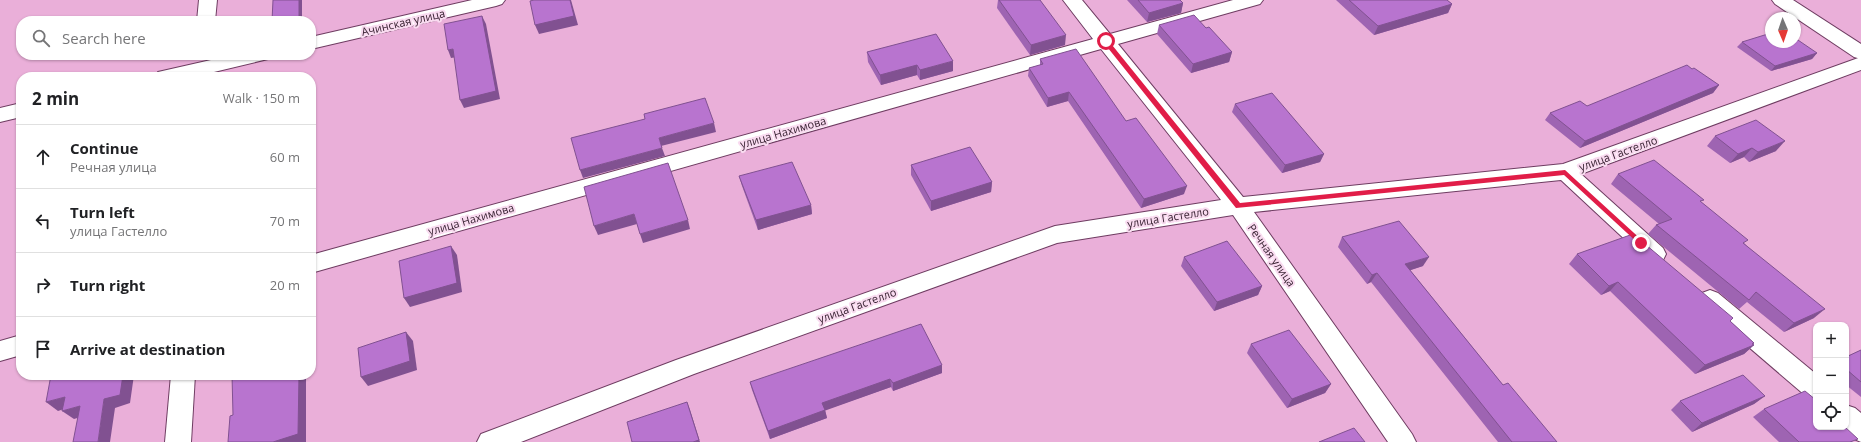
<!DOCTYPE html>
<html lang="en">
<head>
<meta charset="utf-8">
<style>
	body { margin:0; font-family:"Open Sans",sans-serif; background:#f2f2f2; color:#202124 }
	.controls { position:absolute; right:12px; bottom:12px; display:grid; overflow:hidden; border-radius:8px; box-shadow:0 1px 3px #0004 }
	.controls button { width:36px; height:36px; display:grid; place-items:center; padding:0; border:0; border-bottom:1px solid #e0e0e0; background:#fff; color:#202124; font:20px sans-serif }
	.compass { position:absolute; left:1765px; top:12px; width:36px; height:36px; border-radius:50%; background:#fff; box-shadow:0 1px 3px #0004; rotate:178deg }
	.stop { position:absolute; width:12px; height:12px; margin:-9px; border:3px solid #e11d48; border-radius:50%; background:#fff }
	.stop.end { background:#e11d48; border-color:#fff; box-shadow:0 1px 4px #0008 }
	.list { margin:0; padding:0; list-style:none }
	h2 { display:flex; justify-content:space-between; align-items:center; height:52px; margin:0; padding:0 16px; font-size:17px }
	h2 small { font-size:13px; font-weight:400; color:#757577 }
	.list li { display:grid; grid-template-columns:26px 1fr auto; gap:12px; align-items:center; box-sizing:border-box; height:64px; padding:0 16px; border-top:1px solid #e0e0e0 }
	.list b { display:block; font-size:15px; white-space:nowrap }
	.list p { margin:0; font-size:13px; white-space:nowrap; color:#757577 }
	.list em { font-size:13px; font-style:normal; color:#757577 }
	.icon { flex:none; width:22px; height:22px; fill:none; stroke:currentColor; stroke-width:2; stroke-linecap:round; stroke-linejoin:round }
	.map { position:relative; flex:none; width:1861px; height:442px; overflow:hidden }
	.search { position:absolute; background:#fff; box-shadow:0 1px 3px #0004; left:16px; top:16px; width:300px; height:44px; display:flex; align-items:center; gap:10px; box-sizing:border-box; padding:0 14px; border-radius:16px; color:#757577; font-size:15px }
	.panel { position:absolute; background:#fff; box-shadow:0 1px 3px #0004; left:16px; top:72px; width:300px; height:308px; border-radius:16px }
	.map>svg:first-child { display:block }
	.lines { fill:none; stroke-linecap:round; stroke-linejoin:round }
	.minor-casing { stroke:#6e3c61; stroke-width:2 }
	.tertiary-casing { stroke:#6e3c61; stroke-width:2 }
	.minor { fill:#fff; fill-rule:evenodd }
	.tertiary { fill:#fff; fill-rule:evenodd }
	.wall { fill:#9e64b2 }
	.shaded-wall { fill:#815191 }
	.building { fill:#b874cf; stroke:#815191 }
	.route { fill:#e11d48 }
	.labels { text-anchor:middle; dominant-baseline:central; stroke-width:4; stroke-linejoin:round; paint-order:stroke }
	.street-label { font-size:11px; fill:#382232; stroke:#f9dbf0 }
</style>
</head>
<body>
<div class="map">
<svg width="1861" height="442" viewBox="0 0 1861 442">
	<rect width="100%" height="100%" fill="#eaafd9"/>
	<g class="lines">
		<g class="minor-casing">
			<g id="minor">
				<polygon points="199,0 217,0 215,21 197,21"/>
				<polygon points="472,0 505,0 502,4 496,6 311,49 311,37"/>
				<polygon points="1063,0 1082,0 1110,34 1233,0 1263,0 1260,4 1118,44 1243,197 1563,164 1861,57 1861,70 1581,174 1663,248 1666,254 1663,260 1655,263 1647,260 1561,180 1254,212 1412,434 1416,442 1388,442 1233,215 1057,243 694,374 521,442 477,442 481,434 676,360 1055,226 1221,200 1101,49 311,273 311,255 1093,39"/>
				<polygon points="233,55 270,55 268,59 193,77 155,77 158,72"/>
				<polygon points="21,103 21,117 0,122 0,108"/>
				<polygon points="1710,290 1718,293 1816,374 1816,400 1807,397 1702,307 1698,300 1702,293"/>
				<polygon points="21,335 21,355 0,361 0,341"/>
				<polygon points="171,375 195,375 191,442 165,442"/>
				<polygon points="1846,405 1855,408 1861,413 1861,442 1852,438 1840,427 1846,427"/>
			</g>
		</g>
		<g class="tertiary-casing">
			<polygon id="tertiary" points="1772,0 1793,0 1861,44 1861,59 1854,57 1775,4"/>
		</g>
		<use href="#minor" class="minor"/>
		<use href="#tertiary" class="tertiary"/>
	</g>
	<g class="wall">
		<polygon points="998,0 1040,0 1065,45 1030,55 997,8"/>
		<polygon points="1127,0 1180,0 1183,3 1181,13 1147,22"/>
		<polygon points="1336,0 1447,0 1452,4 1448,13 1374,35"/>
		<polygon points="1159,25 1232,52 1229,62 1191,73 1157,34"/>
		<polygon points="1742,42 1817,53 1812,59 1771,71 1737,47"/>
		<polygon points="867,52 953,71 920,80 917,75 881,85 868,62"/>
		<polygon points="1040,59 1126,121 1184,194 1141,208 1068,101 1047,107 1028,76 1029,68 1040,65"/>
		<polygon points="1692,69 1719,85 1713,93 1580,148 1545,120 1550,113 1587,106"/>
		<polygon points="1235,104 1324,154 1320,162 1282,173 1232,112"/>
		<polygon points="1715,136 1776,151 1749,162 1744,157 1730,163 1707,146"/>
		<polygon points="911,165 992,182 991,192 931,211 911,175"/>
		<polygon points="1618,174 1701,202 1745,244 1814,318 1784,332 1747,302 1739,309 1648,234 1656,225 1659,224 1611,184"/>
		<polygon points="739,176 811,205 812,214 758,230 742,186"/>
		<polygon points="1342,237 1423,266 1410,270 1503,385 1557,442 1498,442 1371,282 1367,284 1338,247"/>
		<polygon points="1577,254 1730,321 1754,343 1753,344 1754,345 1744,354 1695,374 1610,291 1601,295 1569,264"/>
		<polygon points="1184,257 1262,286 1258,295 1214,311 1181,266"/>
		<polygon points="1251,344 1331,384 1325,393 1287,408 1247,353"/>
		<polygon points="1861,350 1861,397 1846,385 1846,357"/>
		<polygon points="942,365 942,373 893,391 891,387 825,410 827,418 770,439 752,390 750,382"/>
		<polygon points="1765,396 1754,404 1692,432 1671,410 1680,401"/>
		<polygon points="1764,409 1853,442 1779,442 1753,417"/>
	</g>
	<g class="shaded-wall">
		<rect x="299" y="0" width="3" height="21"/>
		<polygon points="570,0 571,0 578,25 539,34 535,25"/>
		<polygon points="1183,3 1181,13 1147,22 1149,13"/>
		<polygon points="1452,4 1448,13 1374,35 1378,26"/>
		<polygon points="482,16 486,24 500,99 464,108 460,100"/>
		<polygon points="1066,35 1065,45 1030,55 1031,45"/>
		<polygon points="453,49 457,57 451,58 448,50"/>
		<polygon points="1232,52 1229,62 1191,73 1193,64"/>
		<polygon points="1817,53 1812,59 1771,71 1775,66"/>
		<polygon points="953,61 953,71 920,80 920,70"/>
		<polygon points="917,65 917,75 881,85 880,75"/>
		<polygon points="1719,85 1713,93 1580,148 1585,141"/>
		<polygon points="1069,92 1068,101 1047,107 1048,98"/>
		<polygon points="714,123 716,132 661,146 659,138"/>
		<polygon points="1785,141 1776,151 1749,162 1758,152"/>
		<polygon points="662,148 665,156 583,178 580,170"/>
		<polygon points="1752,148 1744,157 1730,163 1738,154"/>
		<polygon points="1324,154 1320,162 1282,173 1285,165"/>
		<polygon points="992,182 991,192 931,211 931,201"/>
		<polygon points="1187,186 1184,194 1141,208 1144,199"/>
		<polygon points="811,205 812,214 758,230 756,220"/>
		<polygon points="634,214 637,224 598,235 594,226"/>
		<polygon points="688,220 690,229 643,243 640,234"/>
		<polygon points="451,246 457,255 462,292 410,307 404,298"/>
		<polygon points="1429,257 1423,266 1399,274 1405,264"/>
		<polygon points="1377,273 1371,282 1367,284 1372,275"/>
		<polygon points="1618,282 1610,291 1601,295 1609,286"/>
		<polygon points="1262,286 1258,295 1214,311 1217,302"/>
		<polygon points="1825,309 1814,318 1784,332 1794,323"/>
		<polygon points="406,332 413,341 417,370 368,386 361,377"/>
		<polygon points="1754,343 1749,347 1754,345 1744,354 1695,374 1705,365"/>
		<polygon points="942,365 942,373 893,391 893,383"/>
		<polygon points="123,375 134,375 130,403 115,408 110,442 98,442 104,399"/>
		<polygon points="299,375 306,375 306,442 273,442"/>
		<polygon points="890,379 891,387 824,411 822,403"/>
		<polygon points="1331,384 1325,393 1287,408 1292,399"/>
		<polygon points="1765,396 1754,404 1692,432 1702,423"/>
		<polygon points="65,397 76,405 58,411 46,402"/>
		<polygon points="687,402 690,410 700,442 693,442"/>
		<polygon points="80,406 91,414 74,419 62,411"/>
		<polygon points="825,410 827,418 770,439 768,431"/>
	</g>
	<g class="building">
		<polygon points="273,0 299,0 299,21 272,21"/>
		<polygon points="534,0 570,0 574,16 535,25 530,1"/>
		<polygon points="999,0 1040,0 1066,35 1031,45"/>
		<polygon points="1138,0 1180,0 1183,3 1149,13"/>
		<polygon points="1349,0 1447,0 1452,4 1378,26"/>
		<polygon points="1194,15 1206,28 1209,27 1232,52 1193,64 1159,25"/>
		<polygon points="482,16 496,91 460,100 453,49 448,50 444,24"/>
		<polygon points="1771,33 1771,42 1795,42 1795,38 1817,53 1775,66 1742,42"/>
		<polygon points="936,34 953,61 920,70 917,65 880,75 867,52"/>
		<polygon points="1076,49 1126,121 1136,118 1187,186 1144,199 1069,92 1048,98 1029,68 1043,64 1040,59"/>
		<polygon points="1687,65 1692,69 1694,68 1719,85 1585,141 1550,113 1580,101 1587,106"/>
		<polygon points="1272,93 1324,154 1285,165 1235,104"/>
		<polygon points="705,98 714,123 659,138 662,148 580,170 571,138 645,119 644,114"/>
		<polygon points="1756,120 1785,141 1758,152 1752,148 1738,154 1715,136"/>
		<polygon points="970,147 992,182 931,201 911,165"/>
		<polygon points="1654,160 1704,200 1700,201 1748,240 1743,243 1825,309 1794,323 1756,292 1749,300 1658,226 1656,225 1672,219 1618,174"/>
		<polygon points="792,162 811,205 756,220 739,176"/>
		<polygon points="668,163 688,220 640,234 634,214 594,226 584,187"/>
		<polygon points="1399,221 1429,257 1405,264 1503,385 1508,383 1557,442 1512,442 1377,273 1372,275 1342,237"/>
		<polygon points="1633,234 1733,318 1730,321 1754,343 1752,344 1754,345 1705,365 1618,282 1609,286 1577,254"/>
		<polygon points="1227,241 1262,286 1217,302 1184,257"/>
		<polygon points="451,246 457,283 404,298 399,261"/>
		<polygon points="921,324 942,365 893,383 890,379 822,403 825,410 768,431 750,382"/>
		<polygon points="1289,330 1331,384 1292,399 1251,344"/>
		<polygon points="406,332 410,361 361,377 358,348"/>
		<polygon points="1861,350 1861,382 1846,369 1846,357"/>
		<polygon points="51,375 123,375 120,395 104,399 98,442 73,442 80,406 62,411 65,397 46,402"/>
		<polygon points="232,375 299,375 298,434 273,442 228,442 230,416 233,415"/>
		<polygon points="1743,375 1765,396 1702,423 1680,401"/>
		<polygon points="1805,391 1816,400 1816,427 1845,427 1858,439 1850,442 1799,442 1764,409"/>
		<polygon points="687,402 699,440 693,442 632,442 627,422"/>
		<polygon points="1354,428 1365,442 1319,442"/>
	</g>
	<polygon class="route" points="1104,40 1108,40 1240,203 1565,170 1645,243 1644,244 1639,244 1564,175 1236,208 1104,43"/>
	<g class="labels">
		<g class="street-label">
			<text transform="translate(403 22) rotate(-13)">Ачинская улица</text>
			<text transform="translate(783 132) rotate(-16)">улица Нахимова</text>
			<text transform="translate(1618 153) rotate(-20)">улица Гастелло</text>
			<text transform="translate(1168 217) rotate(-9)">улица Гастелло</text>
			<text transform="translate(471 219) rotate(-16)">улица Нахимова</text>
			<text transform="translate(1272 255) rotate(55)">Речная улица</text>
			<text transform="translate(857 305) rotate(-20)">улица Гастелло</text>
		</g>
	</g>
</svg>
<div class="controls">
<button>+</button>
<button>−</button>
<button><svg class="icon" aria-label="locate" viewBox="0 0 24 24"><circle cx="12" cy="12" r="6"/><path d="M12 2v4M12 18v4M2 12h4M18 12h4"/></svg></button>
</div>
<svg class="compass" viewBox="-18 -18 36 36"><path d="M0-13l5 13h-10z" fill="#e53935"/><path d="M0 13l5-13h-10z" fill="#757577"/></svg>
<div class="stop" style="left:1106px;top:41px"></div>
<div class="stop end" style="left:1641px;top:243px"></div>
<div class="search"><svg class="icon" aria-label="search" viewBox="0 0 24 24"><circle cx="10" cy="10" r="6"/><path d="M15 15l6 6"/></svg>Search here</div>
<section class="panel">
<h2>2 min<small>Walk · 150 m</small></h2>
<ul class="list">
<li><svg class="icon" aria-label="ahead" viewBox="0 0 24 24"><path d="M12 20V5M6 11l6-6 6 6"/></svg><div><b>Continue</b><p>Речная улица</p></div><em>60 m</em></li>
<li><svg class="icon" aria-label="left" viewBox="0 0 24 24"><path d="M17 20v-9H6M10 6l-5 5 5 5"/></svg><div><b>Turn left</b><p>улица Гастелло</p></div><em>70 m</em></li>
<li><svg class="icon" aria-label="right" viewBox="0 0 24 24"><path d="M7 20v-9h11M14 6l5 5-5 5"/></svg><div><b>Turn right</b></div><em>20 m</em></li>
<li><svg class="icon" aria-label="arrive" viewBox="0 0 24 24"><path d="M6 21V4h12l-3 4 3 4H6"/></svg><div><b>Arrive at destination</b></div></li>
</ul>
</section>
</div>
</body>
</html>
